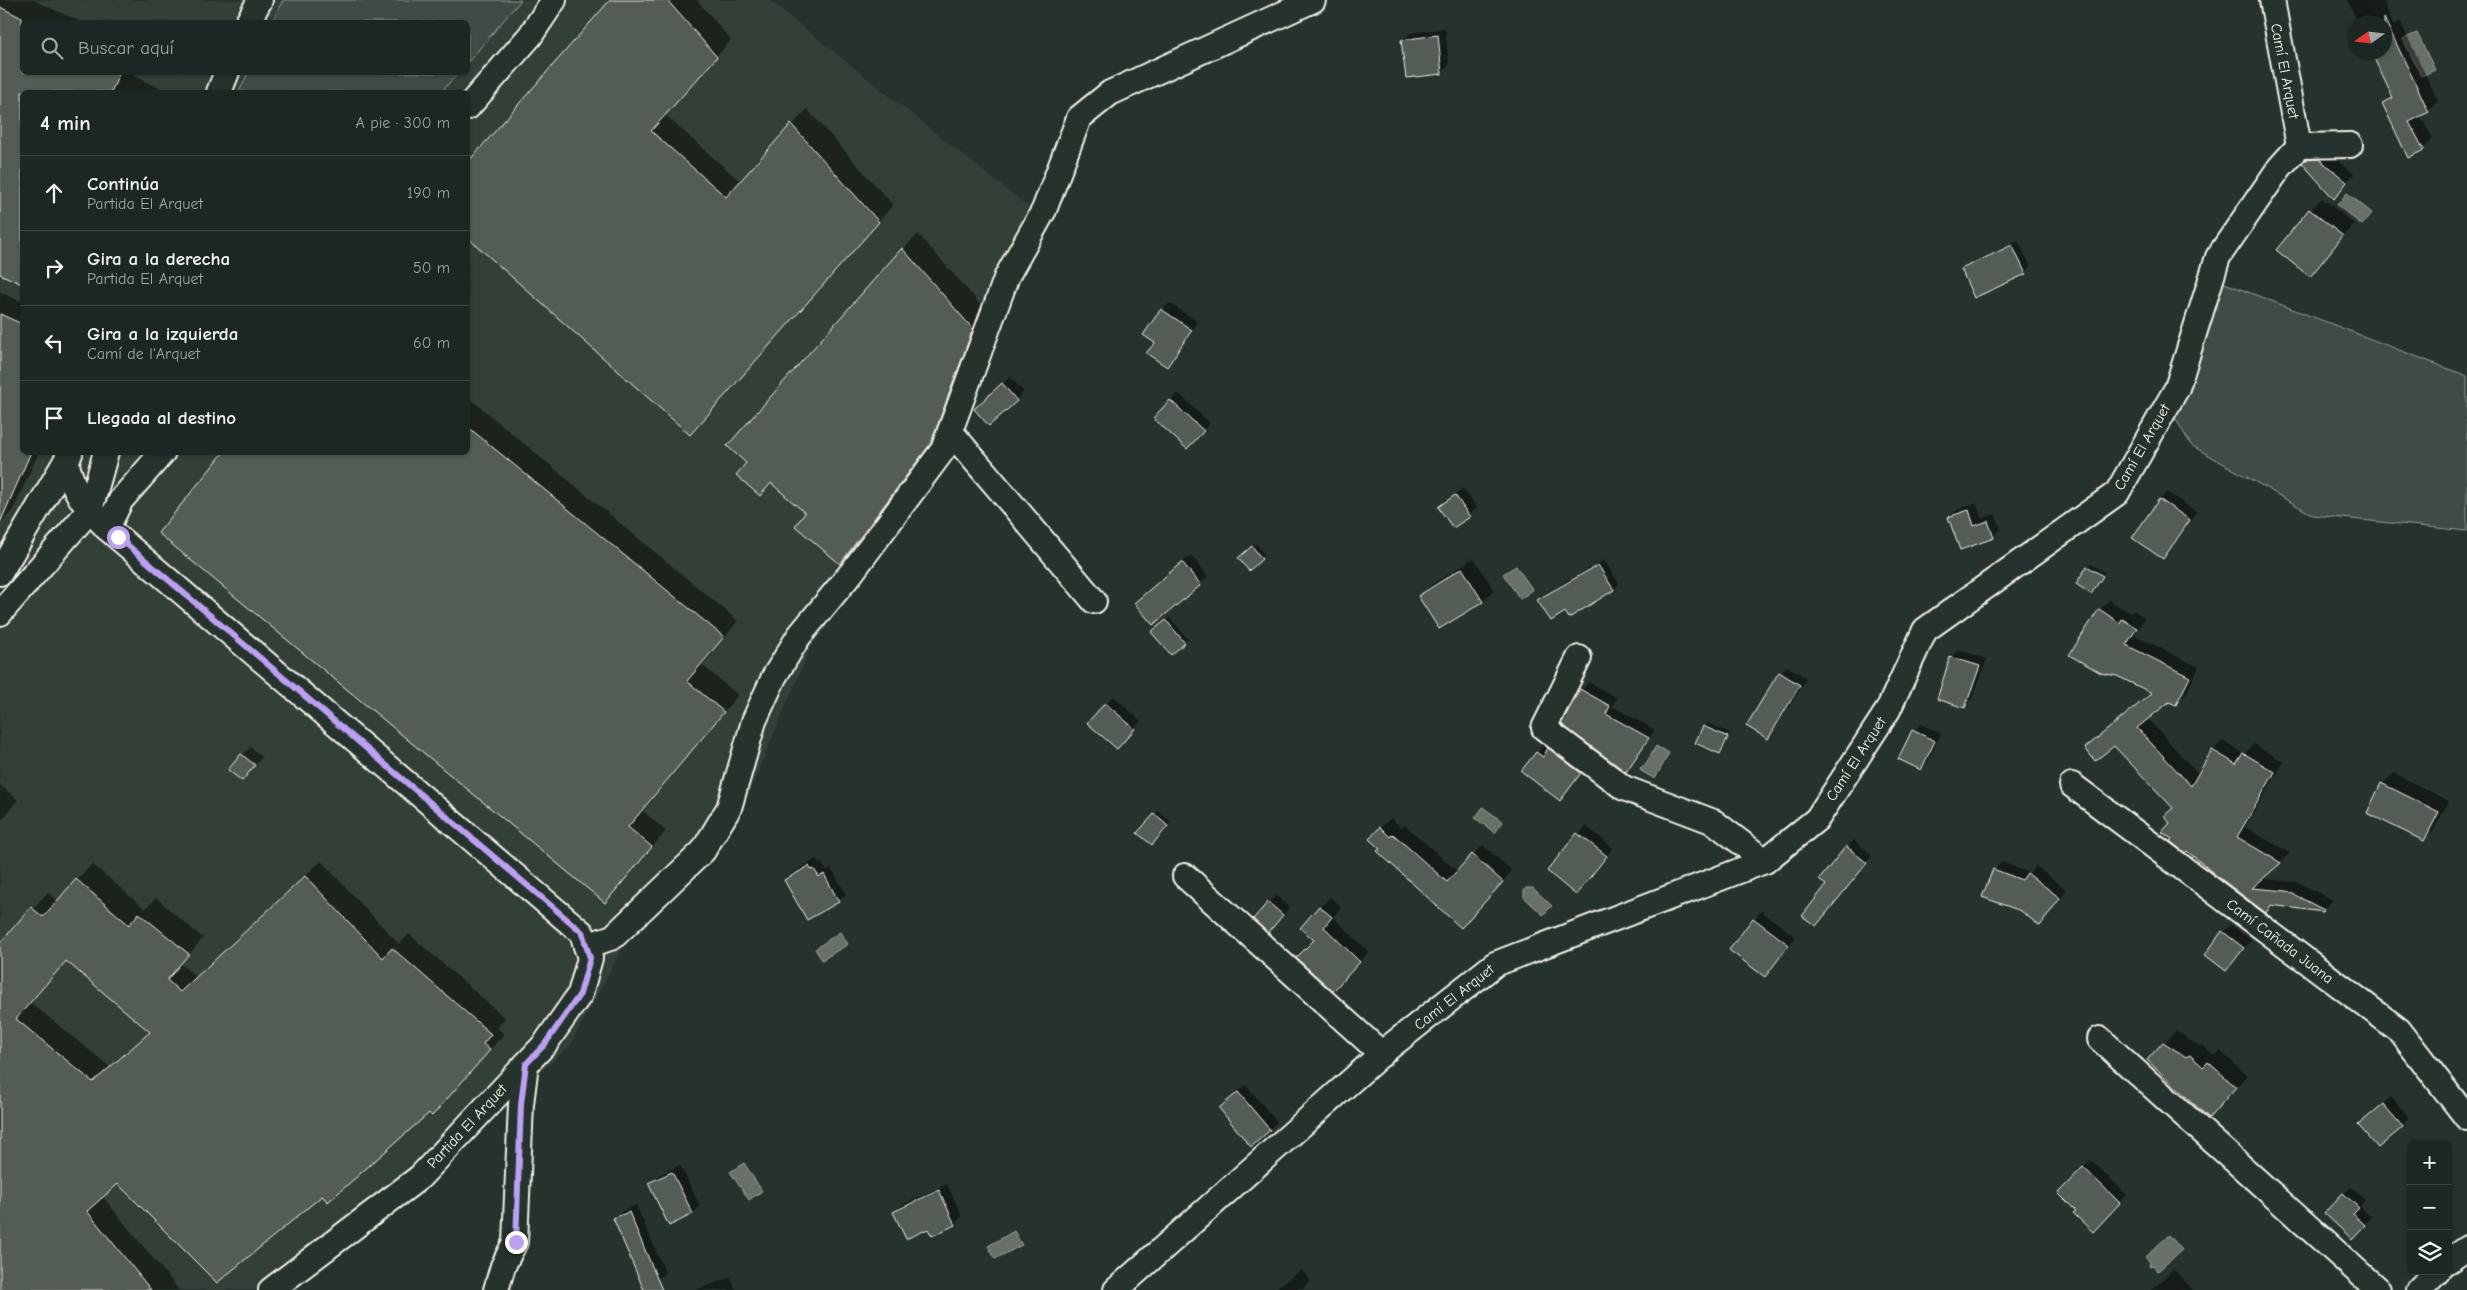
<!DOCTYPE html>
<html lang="es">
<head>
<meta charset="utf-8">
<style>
	body { margin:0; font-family:"Comic Neue",sans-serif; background:#29322f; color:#f1f3f6 }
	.controls { position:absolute; right:15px; bottom:15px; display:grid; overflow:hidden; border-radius:8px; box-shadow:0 1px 4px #0004 }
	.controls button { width:45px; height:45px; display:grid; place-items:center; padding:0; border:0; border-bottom:1px solid #3a4340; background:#1c2622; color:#f1f3f6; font:25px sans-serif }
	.compass { position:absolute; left:2347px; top:15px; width:45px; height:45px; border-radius:50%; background:#1c2622; box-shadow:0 1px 4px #0004; rotate:256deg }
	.stop { position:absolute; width:15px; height:15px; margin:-11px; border:4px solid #bca0f2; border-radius:50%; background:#fff }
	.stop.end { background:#bca0f2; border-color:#fff; box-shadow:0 1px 5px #0008 }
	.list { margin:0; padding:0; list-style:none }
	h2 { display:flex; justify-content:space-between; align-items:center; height:65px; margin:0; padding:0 20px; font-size:21px }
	h2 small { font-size:16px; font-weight:400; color:#a0a5a5 }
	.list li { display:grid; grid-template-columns:32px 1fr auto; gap:15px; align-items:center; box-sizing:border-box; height:75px; padding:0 20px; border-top:1px solid #3a4340 }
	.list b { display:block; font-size:19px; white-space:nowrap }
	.list p { margin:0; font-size:16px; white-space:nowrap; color:#a0a5a5 }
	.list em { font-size:16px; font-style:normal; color:#a0a5a5 }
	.icon { flex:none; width:28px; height:28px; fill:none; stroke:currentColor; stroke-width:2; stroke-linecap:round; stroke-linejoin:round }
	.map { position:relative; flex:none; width:2467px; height:1290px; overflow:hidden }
	.search { position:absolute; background:#1c2622; box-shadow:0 1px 4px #0004; left:20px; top:20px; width:450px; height:55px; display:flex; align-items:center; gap:12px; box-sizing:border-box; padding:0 18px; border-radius:8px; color:#a0a5a5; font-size:19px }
	.panel { position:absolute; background:#1c2622; box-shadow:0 1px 4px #0004; left:20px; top:90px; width:450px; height:365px; border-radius:8px }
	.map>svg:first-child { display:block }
	.built { fill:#333f39; fill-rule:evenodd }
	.green { fill:#414b45; stroke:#9a9e96 }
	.water { fill:#676f68; stroke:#9fa39b }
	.shadow { fill:#0007; fill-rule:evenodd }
	.building { fill:#525c55; stroke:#f4f1e8; fill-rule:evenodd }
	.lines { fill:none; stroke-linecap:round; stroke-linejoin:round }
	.minor-casing { stroke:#f4f1e8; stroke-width:28 }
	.minor { stroke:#26332d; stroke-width:24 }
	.route { stroke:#bca0f2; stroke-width:6 }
	.labels { text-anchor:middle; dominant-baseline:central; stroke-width:4; stroke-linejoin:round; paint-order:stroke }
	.street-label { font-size:15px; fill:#f4f1e8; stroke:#26332d }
</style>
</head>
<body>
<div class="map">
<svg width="2467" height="1290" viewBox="0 0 2467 1290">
	<rect width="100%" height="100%" fill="#26332d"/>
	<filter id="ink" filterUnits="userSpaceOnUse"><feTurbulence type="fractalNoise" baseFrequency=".02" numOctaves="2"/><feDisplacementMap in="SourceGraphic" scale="10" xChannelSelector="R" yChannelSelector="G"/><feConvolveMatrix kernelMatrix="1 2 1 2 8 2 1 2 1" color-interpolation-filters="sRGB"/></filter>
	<g filter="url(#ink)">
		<path class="built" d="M0 0H769L1041 217 947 469 811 647 738 818 624 945 570 1046 290 1290H0ZM22 22H468V72H22ZM22 92H468V452H22Z"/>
		<g class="green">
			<polygon points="283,0 521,0 468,62 468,22 272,22"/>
			<polygon points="248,73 248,72 458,73 441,92 239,92"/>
			<polygon points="2222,282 2467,376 2467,531 2313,515 2191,445 2174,416"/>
		</g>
		<g class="water">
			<polygon points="2417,33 2435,70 2421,76 2403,39"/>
			<polygon points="2347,193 2372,213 2362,225 2337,205"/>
			<polygon points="1516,566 1533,590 1520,599 1503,574"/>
			<polygon points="1656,746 1669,753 1655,779 1641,771 1640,768 1646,764"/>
			<polygon points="1483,807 1503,822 1495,833 1475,818"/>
			<polygon points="1526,888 1533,888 1552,906 1543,915 1524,897 1524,891"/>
			<polygon points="840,932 848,944 822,960 815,949"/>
			<polygon points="744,1163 762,1191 749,1200 730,1172"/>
			<polygon points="1014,1231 1022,1245 995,1259 988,1246"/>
			<polygon points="2169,1235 2182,1250 2158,1271 2153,1265 2149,1266 2150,1262 2145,1257"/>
		</g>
		<g class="shadow">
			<polygon points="0,0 33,0 81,22 22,22 22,72 127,72 163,90 162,92 22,92 22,283 0,272"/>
			<polygon points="611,0 697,0 731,40 665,115 741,182 807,109 893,205 690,433 468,237 468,163"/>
			<polygon points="2347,0 2383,0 2393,25 2400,21 2438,101 2429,111 2420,115 2433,139 2423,149 2383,104 2392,95 2384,52 2384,22 2358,22"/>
			<polygon points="1445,28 1449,65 1442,72 1402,41 1410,33"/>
			<polygon points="2327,152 2354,174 2334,197 2304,163 2314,153"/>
			<polygon points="2322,198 2354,224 2310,275 2310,210"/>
			<polygon points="918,234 988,313 946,426 855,547 840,562 807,513 772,482 760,494 903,249"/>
			<polygon points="2018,241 2031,267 2025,273 1962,269 1968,264"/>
			<polygon points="0,292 22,302 22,452 39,452 13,510 0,524"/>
			<polygon points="1170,303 1198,322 1166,365 1157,343 1162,310"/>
			<polygon points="1010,377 1024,392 989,424 983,401"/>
			<polygon points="1178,393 1210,423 1194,440 1155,418"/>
			<polygon points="468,397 738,621 702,665 738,695 643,811 666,831 605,901 468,452"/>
			<polygon points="1463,488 1477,508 1453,527 1440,507"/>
			<polygon points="2167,492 2197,512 2163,558 2160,500"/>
			<polygon points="1976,503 1982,519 1995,514 2001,529 1993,537 1949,517 1957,510"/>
			<polygon points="1256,544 1265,555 1249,569 1243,555"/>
			<polygon points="1191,556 1208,576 1153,624 1143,595"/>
			<polygon points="1474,558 1494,590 1482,602 1420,596 1432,584"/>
			<polygon points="1604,560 1619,584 1613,589 1565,610 1539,600 1570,578 1571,579"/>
			<polygon points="2091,564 2105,572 2094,589 2088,567"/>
			<polygon points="2109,600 2130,613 2133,610 2145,618 2134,635 2199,667 2186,694 2176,703 2169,700 2147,718 2199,775 2213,751 2222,741 2244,754 2254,744 2284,762 2245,827 2290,853 2261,879 2297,882 2333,900 2322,911 2274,904 2266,912 2173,839 2171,823 2174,807 2114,744 2086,748 2153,692 2099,610"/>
			<polygon points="1170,618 1188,639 1184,642 1156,629"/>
			<polygon points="1959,650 1987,659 1972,699 1965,706 1951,658"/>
			<polygon points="1787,666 1807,678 1775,729 1767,737 1780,673"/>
			<polygon points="1589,682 1617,698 1612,706 1655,730 1625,770 1581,690"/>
			<polygon points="1113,696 1141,721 1124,740 1106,704"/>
			<polygon points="1707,723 1730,733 1720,752 1704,727"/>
			<polygon points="1921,724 1941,734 1928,761 1921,768 1913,731"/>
			<polygon points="1556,741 1588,765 1560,799 1537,753 1544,745 1549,749"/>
			<polygon points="250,747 262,757 242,780 230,770"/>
			<polygon points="2394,773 2449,801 2435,828 2424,840 2382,784"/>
			<polygon points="0,785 18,800 0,822"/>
			<polygon points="1158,811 1171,822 1155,840 1139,833"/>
			<polygon points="1391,818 1401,828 1405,825 1458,872 1483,845 1512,871 1471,916 1380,828"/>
			<polygon points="1586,826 1613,848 1583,885 1548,871"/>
			<polygon points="1854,840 1872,855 1822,917 1827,885 1847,847"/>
			<polygon points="816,859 819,864 822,862 826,871 831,868 846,894 838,901 807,918 785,880 792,873"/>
			<path d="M321 861 399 944 409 934 505 1018 497 1028 504 1034 432 1114 429 1111 322 1194 118 1182 102 1196 179 1290H0V945L48 892 58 901 92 864 145 909 156 898 203 938 181 964 196 977ZM67 960 151 1031 110 1067 31 1003Z"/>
			<polygon points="2002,862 2029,873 2036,866 2067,890 2040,924 1994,870"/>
			<polygon points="1276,895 1290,907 1276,923 1255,919"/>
			<polygon points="1330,897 1341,907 1333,917 1369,952 1333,989 1316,940 1320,907"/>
			<polygon points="1761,911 1796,937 1765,975 1754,919"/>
			<polygon points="2231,925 2251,940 2226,970 2223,932"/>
			<polygon points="2176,1031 2199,1046 2202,1045 2215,1056 2220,1051 2247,1075 2221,1104 2148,1060"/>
			<polygon points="1246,1085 1277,1122 1251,1145 1228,1101"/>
			<polygon points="2391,1097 2409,1118 2402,1126 2367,1118"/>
			<polygon points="2091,1160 2127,1195 2093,1230 2059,1193"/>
			<polygon points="680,1165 700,1206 693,1213 670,1224 649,1184 657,1176"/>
			<polygon points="947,1184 962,1216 955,1224 932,1234 929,1227 895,1212 902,1205"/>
			<polygon points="2351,1187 2365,1200 2360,1206 2371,1217 2352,1237 2343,1194"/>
			<polygon points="636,1205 665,1272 657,1280 615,1218 622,1211"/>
			<polygon points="2173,1269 2193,1290 2152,1290"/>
			<polygon points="1302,1270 1311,1281 1303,1288 1273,1290"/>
			<polygon points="731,1277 736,1290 695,1290"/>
		</g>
		<g class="building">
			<polygon points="610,0 667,0 717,57 651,131 726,197 791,124 879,222 690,435 468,238 468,162"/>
			<polygon points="0,7 22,18 22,72 120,72 111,92 22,92 22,284 0,274"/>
			<polygon points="2384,18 2429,112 2409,122 2424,150 2408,158 2382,103 2393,98 2371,52 2384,52"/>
			<polygon points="1438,35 1442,74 1406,78 1401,40"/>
			<polygon points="2319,159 2347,182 2334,199 2302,163 2305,160"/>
			<polygon points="2309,209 2343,236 2310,277 2276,250"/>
			<polygon points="2012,245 2026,274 1974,298 1961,269"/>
			<polygon points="902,248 973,329 931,443 840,564 795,526 805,513 771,483 760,496 736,475 746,463 727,446"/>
			<polygon points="1161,309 1192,330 1167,367 1146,353 1155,343 1143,335"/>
			<polygon points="0,314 22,324 22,452 31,452 0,523"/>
			<polygon points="1002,383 1017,401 989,426 974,409"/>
			<polygon points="1170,400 1204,431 1187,449 1153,418"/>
			<polygon points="468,427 724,637 687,681 724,712 628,827 652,847 605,903 158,533 224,452 468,452"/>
			<polygon points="1455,495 1470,517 1453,528 1438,507"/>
			<polygon points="2159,499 2190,520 2163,559 2132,538"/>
			<polygon points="1969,510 1974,526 1988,521 1994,538 1960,550 1948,517"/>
			<polygon points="1252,546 1262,559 1249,571 1238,558"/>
			<polygon points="1182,562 1201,585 1153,625 1134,603"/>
			<polygon points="1598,565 1614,590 1569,618 1565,612 1551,621 1537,600"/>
			<polygon points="2087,566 2103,576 2091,594 2076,584"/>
			<polygon points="1462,568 1483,602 1439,629 1418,596"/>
			<polygon points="2099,609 2120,623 2122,619 2137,628 2126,645 2190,677 2176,705 2169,702 2137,728 2191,786 2212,750 2236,764 2243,753 2275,772 2237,837 2281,863 2252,888 2287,891 2324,910 2323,912 2271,905 2266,913 2217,876 2187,851 2185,853 2170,841 2172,839 2162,832 2170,823 2164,816 2173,808 2114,746 2095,761 2085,748 2152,693 2117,676 2101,673 2069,655"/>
			<polygon points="1166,620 1185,643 1171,655 1151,632"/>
			<polygon points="1950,657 1980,666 1965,708 1937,699"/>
			<polygon points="1779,672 1800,685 1768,739 1746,726"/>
			<polygon points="1580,689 1610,706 1606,714 1649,738 1626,772 1561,724"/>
			<polygon points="1105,703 1135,729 1117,749 1087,723"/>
			<polygon points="1703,726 1728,737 1720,754 1695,743"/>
			<polygon points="1912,730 1935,741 1921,770 1898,759"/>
			<polygon points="1548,748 1581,773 1560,801 1521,771 1536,752 1543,757"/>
			<polygon points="241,754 255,765 242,781 228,770"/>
			<polygon points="2381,783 2439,812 2424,841 2367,813"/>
			<polygon points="1154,814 1168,826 1152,845 1137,833"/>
			<polygon points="1380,827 1390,837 1393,834 1447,882 1472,854 1503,882 1461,928 1377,851 1380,849 1369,839"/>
			<polygon points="1577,833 1607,856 1576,895 1547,871"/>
			<polygon points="1846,846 1867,863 1816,926 1802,916 1826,885 1819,880"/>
			<polygon points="809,866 811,870 814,869 819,877 824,874 839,902 807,920 784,880"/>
			<polygon points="1993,869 2022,880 2027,873 2060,898 2040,926 2021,911 1982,897"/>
			<path d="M305 876 383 958 392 948 491 1034 483 1044 490 1050 432 1116 429 1113 328 1202 322 1196 217 1283 118 1184 87 1211 151 1290H0V943L31 907 43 917 76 879 129 925 139 913 189 954 167 980 180 992ZM66 961 150 1032 93 1082 16 1019Z"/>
			<polygon points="1268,902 1283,915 1268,933 1253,919"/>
			<polygon points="1319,906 1332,917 1324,927 1360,962 1333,991 1296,958 1314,940 1300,928"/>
			<polygon points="1753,918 1789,945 1765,977 1729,950"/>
			<polygon points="2222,931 2244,948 2226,971 2205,955"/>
			<polygon points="2163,1042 2186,1057 2190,1055 2203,1067 2208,1062 2236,1087 2209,1118 2147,1060"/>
			<polygon points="1238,1092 1270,1130 1251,1147 1219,1108"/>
			<polygon points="2383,1104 2403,1127 2378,1148 2358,1125"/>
			<polygon points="2083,1167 2120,1203 2093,1232 2073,1213 2076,1211 2058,1193"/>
			<polygon points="672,1172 693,1214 669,1226 648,1183"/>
			<polygon points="939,1190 955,1225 932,1236 928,1229 906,1239 893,1212"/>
			<polygon points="2343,1193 2359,1208 2353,1214 2365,1225 2352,1239 2324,1213"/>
			<polygon points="629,1212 662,1290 644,1290 613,1218"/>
		</g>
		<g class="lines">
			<g class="minor-casing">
				<g id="minor">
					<polyline points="248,22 260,0"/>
					<polyline points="219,92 227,72"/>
					<polyline points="468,107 530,36 554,0"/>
					<polyline points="2299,146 2350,145"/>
					<polyline points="950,431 1094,601"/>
					<path d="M66 461C74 494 84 504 107 528L582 933 590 958 580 994 545 1044 420 1177 271 1290"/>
					<polyline points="107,528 121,500 163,452"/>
					<polyline points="0,573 70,454"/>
					<polyline points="0,613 90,510 106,452"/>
					<polyline points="1579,658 1544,728 1624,788 1714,822 1765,861"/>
					<polyline points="2072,785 2399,1030 2467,1118"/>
					<polyline points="1185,876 1382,1054"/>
					<polyline points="586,946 613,937 703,851 729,808 754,721 774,677 799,636 852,572 943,450 1007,276 1044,210 1079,118 1110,93 1313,0"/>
					<polyline points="2100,1039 2378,1290"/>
					<polyline points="2448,1261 2467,1248"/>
					<polyline points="496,1290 503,1266 515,1242 521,1104 526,1064"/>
					<polyline points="1116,1290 1387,1049 1495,964 1765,861 1817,819 1888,710 1925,630 2117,493 2177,388 2218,257 2280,167 2299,146 2272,0"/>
					<polyline points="2419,1290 2438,1271"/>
				</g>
			</g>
			<use href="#minor" class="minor"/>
		</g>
	</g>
	<g class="lines" filter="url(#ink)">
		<polyline class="route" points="118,537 582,932 590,958 580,994 545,1044 526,1064 521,1104 516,1242"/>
	</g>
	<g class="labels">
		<g class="street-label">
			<text transform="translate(2285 71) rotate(79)">Camí El Arquet</text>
			<text transform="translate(2142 447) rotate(-60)">Camí El Arquet</text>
			<text transform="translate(1856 759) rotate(-57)">Camí El Arquet</text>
			<text transform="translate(2280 941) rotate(37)">Camí Cañada Juana</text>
			<text transform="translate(1454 997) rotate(-38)">Camí El Arquet</text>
			<text transform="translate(467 1126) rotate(-47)">Partida El Arquet</text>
		</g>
	</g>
</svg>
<div class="controls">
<button>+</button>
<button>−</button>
<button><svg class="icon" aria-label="layers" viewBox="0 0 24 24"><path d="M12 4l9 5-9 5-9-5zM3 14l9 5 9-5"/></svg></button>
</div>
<svg class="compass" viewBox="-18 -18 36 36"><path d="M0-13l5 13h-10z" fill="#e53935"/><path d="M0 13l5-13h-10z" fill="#a0a5a5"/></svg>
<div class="stop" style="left:118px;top:537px"></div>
<div class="stop end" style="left:516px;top:1242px"></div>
<div class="search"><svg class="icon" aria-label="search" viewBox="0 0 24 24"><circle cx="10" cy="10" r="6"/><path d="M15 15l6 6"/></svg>Buscar aquí</div>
<section class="panel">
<h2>4 min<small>A pie · 300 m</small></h2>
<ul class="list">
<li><svg class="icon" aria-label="ahead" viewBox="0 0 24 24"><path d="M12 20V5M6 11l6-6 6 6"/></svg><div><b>Continúa</b><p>Partida El Arquet</p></div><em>190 m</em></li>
<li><svg class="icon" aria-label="right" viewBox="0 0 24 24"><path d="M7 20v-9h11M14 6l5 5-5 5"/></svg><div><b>Gira a la derecha</b><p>Partida El Arquet</p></div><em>50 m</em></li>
<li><svg class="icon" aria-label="left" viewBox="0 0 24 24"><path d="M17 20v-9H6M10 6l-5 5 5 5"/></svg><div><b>Gira a la izquierda</b><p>Camí de l'Arquet</p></div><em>60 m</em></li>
<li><svg class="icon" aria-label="arrive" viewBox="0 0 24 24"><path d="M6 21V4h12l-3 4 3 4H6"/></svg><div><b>Llegada al destino</b></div></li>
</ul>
</section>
</div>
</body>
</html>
